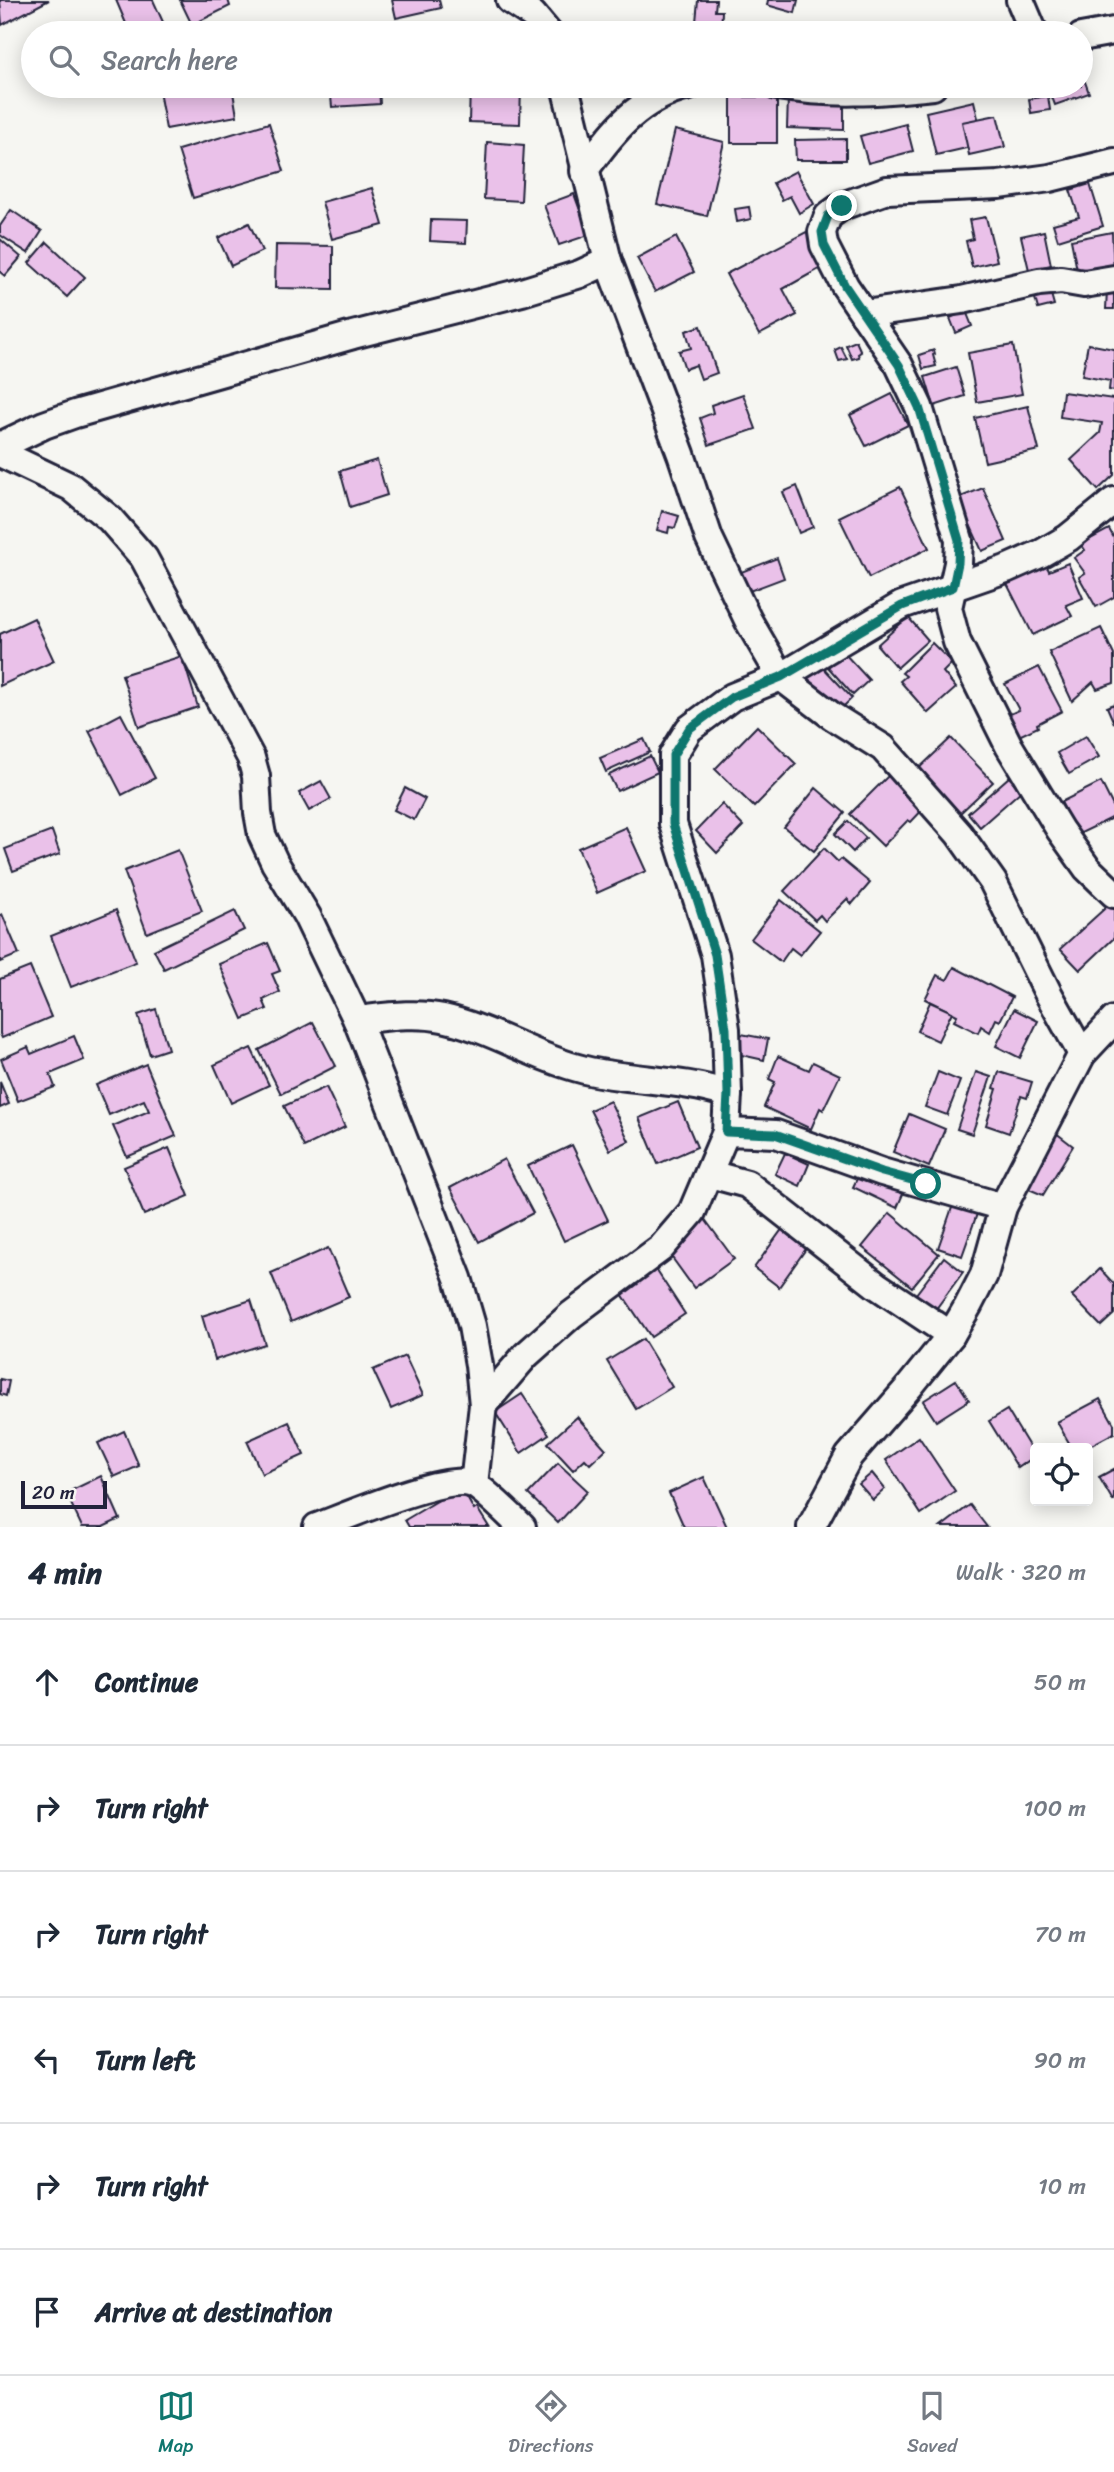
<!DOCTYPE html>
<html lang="en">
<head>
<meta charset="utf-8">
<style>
	body { margin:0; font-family:Sriracha,sans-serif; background:#f6f6f7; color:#1f2937 }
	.controls { position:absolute; right:21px; bottom:21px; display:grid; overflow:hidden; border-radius:7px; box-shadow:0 4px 18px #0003 }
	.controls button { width:63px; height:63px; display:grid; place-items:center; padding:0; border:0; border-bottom:2px solid #e0e1e3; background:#fff; color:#1f2937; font:35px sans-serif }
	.scale { position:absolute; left:21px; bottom:18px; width:86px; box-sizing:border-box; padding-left:7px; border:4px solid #22223b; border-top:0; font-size:19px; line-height:24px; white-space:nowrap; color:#22223b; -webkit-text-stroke:5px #f6f6f2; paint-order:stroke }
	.stop { position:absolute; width:21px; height:21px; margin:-16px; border:5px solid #0f766e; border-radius:50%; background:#fff }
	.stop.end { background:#0f766e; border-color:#fff; box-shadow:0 2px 7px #0008 }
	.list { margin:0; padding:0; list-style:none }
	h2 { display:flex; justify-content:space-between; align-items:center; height:91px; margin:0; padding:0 28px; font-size:30px }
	h2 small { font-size:23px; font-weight:400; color:#747a83 }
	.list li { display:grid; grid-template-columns:46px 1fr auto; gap:21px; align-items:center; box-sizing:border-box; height:126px; padding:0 28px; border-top:2px solid #e0e1e3 }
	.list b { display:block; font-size:26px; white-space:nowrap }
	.list em { font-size:23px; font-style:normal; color:#747a83 }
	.icon { flex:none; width:38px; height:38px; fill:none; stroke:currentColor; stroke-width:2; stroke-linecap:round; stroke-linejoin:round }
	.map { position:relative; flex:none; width:1114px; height:1527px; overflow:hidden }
	.search { position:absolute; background:#fff; box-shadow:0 4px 18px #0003; left:21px; right:21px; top:21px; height:77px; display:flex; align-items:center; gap:18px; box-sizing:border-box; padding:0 24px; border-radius:38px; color:#747a83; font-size:26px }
	.sheet { height:847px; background:#fff }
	nav { display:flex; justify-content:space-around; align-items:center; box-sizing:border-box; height:98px; border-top:2px solid #e0e1e3; background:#fff; font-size:19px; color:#747a83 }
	nav a { display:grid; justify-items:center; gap:4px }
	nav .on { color:#0f766e }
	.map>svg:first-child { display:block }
	.building { fill:#eac1e9; stroke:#22223b; stroke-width:2 }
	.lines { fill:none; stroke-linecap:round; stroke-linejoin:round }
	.street-casing { stroke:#22223b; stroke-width:32 }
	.street { stroke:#f6f6f2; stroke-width:26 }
	.route { stroke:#0f766e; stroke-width:9 }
</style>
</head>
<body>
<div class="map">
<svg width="1114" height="1527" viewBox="0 0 1114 1527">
	<rect width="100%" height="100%" fill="#f6f6f2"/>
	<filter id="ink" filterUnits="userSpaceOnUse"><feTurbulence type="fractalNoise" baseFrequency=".0143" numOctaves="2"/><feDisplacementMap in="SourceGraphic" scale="14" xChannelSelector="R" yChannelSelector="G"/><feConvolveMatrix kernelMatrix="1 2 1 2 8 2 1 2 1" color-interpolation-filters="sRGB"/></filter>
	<g filter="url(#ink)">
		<g class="building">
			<polygon points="0,0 49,0 2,25"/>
			<polygon points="116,0 153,0 168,33 130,33"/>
			<polygon points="180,0 228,0 230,6 192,25"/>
			<polygon points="392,0 439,0 441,8 396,18"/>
			<polygon points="698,0 716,0 715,11 722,11 721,33 695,33"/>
			<polygon points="768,0 798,0 795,13 767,5"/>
			<polygon points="808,29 831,33 807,33"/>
			<polygon points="1081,71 1089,93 1055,105 1048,86 1081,86"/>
			<polygon points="158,86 232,86 237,116 166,129"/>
			<polygon points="330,86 379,86 380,104 332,107"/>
			<polygon points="470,86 521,86 520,124 469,122"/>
			<polygon points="1048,96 1050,110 1031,113 1029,99"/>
			<rect x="731" y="97" width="46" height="46"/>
			<polygon points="788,98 844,99 844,130 787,128"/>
			<polygon points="974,101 984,144 936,155 926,112"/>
			<polygon points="997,115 1005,147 969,155 962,122"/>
			<polygon points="269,123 284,171 193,198 178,150"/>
			<polygon points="906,124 913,151 868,163 860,136"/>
			<polygon points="675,130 724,142 707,216 657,204"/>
			<polygon points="846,139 846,160 796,160 795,140"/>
			<polygon points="487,142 524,145 521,201 484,199"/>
			<polygon points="796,171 814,204 799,213 790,196 782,200 773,183"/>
			<polygon points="1090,184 1103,226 1058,240 1053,224 1079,217 1070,190"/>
			<polygon points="372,188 383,225 332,239 322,202"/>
			<polygon points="574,194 589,235 559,245 544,205"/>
			<polygon points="749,207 751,219 737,222 735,209"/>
			<polygon points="11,210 42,231 28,253 0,235 0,226"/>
			<polygon points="986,217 997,261 972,267 966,241 973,239 969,220"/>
			<polygon points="431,220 467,221 466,243 430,241"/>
			<polygon points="249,223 262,251 231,266 218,238"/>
			<polygon points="812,229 830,263 783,289 797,315 759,335 726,274"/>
			<polygon points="1044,231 1051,265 1029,270 1021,236"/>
			<polygon points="1112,232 1114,273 1079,280 1071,240"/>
			<polygon points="676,237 694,272 655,292 637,258"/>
			<polygon points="0,239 21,257 5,276 0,272"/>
			<polygon points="47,242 85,277 67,297 29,263"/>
			<polygon points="276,245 333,246 333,289 275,288"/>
			<polygon points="1049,287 1054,305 1038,309 1033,291"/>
			<polygon points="1107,290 1114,291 1114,309 1106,309"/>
			<polygon points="966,311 972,326 956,333 950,318"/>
			<polygon points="701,326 717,373 701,379 696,365 685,369 679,351 691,348 686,331"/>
			<polygon points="856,341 861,352 858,354 859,357 852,359 846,345"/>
			<polygon points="1088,344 1114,349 1114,391 1109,390 1110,381 1082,376"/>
			<polygon points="1013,345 1022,394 977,402 968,353"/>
			<polygon points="841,347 847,359 839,361 835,350"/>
			<polygon points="934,350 935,354 933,355 936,366 923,369 919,355"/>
			<polygon points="956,367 965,396 934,406 925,377"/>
			<polygon points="1063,392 1114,399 1114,475 1098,490 1071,460 1100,433 1102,423 1060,417"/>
			<polygon points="743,394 756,429 709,445 700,418 713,413 711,405"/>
			<polygon points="892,394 908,425 866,446 850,415"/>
			<polygon points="1028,406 1039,450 985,462 975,418"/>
			<polygon points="377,460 387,495 350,507 340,471"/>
			<polygon points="797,486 813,527 799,533 783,492"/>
			<polygon points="900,487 929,548 869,578 839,517"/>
			<polygon points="983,488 1006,541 982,551 958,498"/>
			<polygon points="662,511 679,516 675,528 669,527 668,533 657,530"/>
			<polygon points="1109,529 1114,538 1114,597 1096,607 1079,577 1085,573 1074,558 1085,550 1081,544"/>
			<polygon points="777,558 784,578 744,593 736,574"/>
			<polygon points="1044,560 1049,571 1068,563 1083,598 1066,605 1072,616 1033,635 1005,580"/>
			<polygon points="908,617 928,640 897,668 877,645"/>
			<polygon points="34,618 54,661 0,686 0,634"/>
			<polygon points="1101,628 1114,655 1114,683 1097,689 1093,682 1072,701 1049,652"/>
			<polygon points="932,643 952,663 943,672 956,688 928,713 900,681 906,676 902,673"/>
			<polygon points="844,653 869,680 853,695 828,667"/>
			<polygon points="182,656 198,707 139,727 122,675"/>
			<polygon points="819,663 852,698 837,713 804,677"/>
			<polygon points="1039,667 1062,711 1037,724 1038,727 1019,736 1008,715 1019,710 1005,684"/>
			<polygon points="1114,704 1114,723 1107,707"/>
			<polygon points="121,714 155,778 122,795 89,731"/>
			<polygon points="757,726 796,764 754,807 715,769"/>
			<polygon points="1086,736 1099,757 1069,774 1057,753"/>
			<polygon points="951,738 993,782 957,816 915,772"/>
			<polygon points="644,739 650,752 606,772 600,758"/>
			<polygon points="650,756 658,772 617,791 609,775"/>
			<polygon points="891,773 927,805 911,822 908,820 883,846 850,814"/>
			<polygon points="1009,777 1021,791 980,827 968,813"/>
			<polygon points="321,781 331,799 309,811 299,793"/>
			<polygon points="1101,782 1114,808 1114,817 1077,835 1061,802"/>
			<polygon points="405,788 425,799 414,820 394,810"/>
			<polygon points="816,788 845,813 814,851 784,827"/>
			<polygon points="722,804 743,826 717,853 696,831"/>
			<polygon points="848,821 866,838 853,852 835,834"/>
			<polygon points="626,827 646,871 597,893 578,848"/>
			<polygon points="52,831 60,854 13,871 5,849"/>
			<polygon points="824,848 838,862 841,859 870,883 852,904 847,899 825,921 820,915 815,920 784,891"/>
			<polygon points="178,850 202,911 147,933 124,871"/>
			<polygon points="781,900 820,931 800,955 791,948 781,962 751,939"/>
			<polygon points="1114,900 1114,938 1080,970 1060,949"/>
			<polygon points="116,910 136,962 71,987 51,936"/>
			<polygon points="235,911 244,930 164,969 154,950"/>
			<polygon points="2,914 19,954 0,962 0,915"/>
			<polygon points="268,943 280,971 272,974 280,992 263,1000 267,1009 243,1019 219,964"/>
			<polygon points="30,967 51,1017 2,1038 0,1034 0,979"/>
			<polygon points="954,967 1012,997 1000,1021 996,1019 990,1032 981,1026 978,1033 954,1021 957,1015 925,999 937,975 947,980"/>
			<polygon points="930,1002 952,1012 938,1041 917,1031"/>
			<polygon points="156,1009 168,1049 150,1055 138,1015"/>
			<polygon points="1014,1009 1038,1021 1020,1058 996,1046"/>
			<polygon points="313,1022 336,1066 281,1094 259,1050"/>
			<polygon points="741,1034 768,1039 764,1060 737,1054"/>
			<polygon points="74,1036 84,1060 50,1074 55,1087 18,1101 1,1059 28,1047 31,1054"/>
			<polygon points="251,1048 269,1085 231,1103 214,1065"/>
			<polygon points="778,1056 809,1070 813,1062 840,1075 823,1110 820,1108 811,1129 764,1107 775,1082 769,1079"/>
			<polygon points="146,1064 176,1136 127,1157 113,1126 149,1111 144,1100 109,1115 96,1085"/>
			<polygon points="938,1072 960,1081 947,1115 925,1107"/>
			<polygon points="976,1072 991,1077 972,1134 957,1129"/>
			<polygon points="999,1072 1032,1082 1027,1098 1021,1096 1009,1133 986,1125 997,1089 994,1088"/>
			<polygon points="0,1082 9,1104 0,1108"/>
			<polygon points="326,1087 345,1127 304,1147 284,1106"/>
			<polygon points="610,1101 629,1141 610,1150 590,1110"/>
			<polygon points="678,1102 697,1147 658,1164 639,1118"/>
			<polygon points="909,1114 945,1129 929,1167 893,1152"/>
			<polygon points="1051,1129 1073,1146 1043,1195 1019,1185"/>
			<polygon points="572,1145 608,1220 564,1241 528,1166"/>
			<polygon points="169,1148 189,1196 144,1215 124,1167"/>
			<polygon points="785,1153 809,1164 800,1186 775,1174"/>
			<polygon points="504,1159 533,1213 479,1242 450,1188"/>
			<polygon points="863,1166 906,1187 897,1208 853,1187"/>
			<polygon points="954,1202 978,1211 962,1256 938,1248"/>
			<polygon points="890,1213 939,1254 912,1287 862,1247"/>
			<polygon points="704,1218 734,1259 694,1288 665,1248"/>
			<polygon points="783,1228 808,1246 779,1287 754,1268"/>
			<polygon points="328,1248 349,1297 291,1322 271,1273"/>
			<polygon points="944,1257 963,1272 930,1317 910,1302"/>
			<polygon points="653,1265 685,1314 651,1337 618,1288"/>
			<polygon points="1100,1269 1114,1284 1114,1314 1101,1326 1072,1296"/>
			<polygon points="251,1300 265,1344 215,1360 202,1316"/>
			<polygon points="643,1339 672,1387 636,1409 607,1361"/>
			<polygon points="405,1356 423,1395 391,1409 373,1370"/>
			<polygon points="0,1379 9,1381 6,1396 0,1394"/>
			<polygon points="956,1380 969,1400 936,1421 923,1401"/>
			<polygon points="522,1394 549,1434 521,1453 495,1412"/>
			<polygon points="1100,1399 1114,1424 1114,1433 1086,1448 1072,1448 1057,1422"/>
			<polygon points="1007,1410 1035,1456 1018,1468 989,1421"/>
			<polygon points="577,1417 606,1449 590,1464 585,1459 573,1470 548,1443"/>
			<polygon points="289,1422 304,1455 262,1474 247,1441"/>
			<polygon points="124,1431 139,1466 114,1477 98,1443"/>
			<polygon points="919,1437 955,1491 921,1514 886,1460"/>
			<polygon points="558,1463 588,1491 558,1523 528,1494"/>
			<polygon points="1114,1469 1114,1500 1113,1501 1099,1477"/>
			<polygon points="872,1473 885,1489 873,1500 859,1484"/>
			<polygon points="101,1476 120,1519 103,1527 82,1527 66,1493"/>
			<polygon points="704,1477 727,1527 684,1527 669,1493"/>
			<polygon points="461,1487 474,1510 477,1508 489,1527 409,1527 405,1520"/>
			<polygon points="970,1505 987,1527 941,1527"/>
		</g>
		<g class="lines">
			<g class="street-casing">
				<g id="street">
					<polyline points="510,0 533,15 548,33"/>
					<polyline points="1020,0 1034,33"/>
					<polyline points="1081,37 1114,31"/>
					<polyline points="565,86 608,261 681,454 709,538 748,620 781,677 832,716 883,748 959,834 993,882 1048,993 1082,1054"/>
					<path d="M777 86C833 95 877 92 933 86"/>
					<polyline points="1114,162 1050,178 999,185 887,190 842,206 828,216 822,232 824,245 845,286 899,365 919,407 959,540 958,563 948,608 957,642 1009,746 1060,830 1087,868 1114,894"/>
					<path d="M584 171C613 131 639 97 689 86"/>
					<polyline points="864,314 962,300 1039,282 1061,280 1084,284 1114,279"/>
					<polyline points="0,446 44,425 75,414 353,335 522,292 580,274 608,261"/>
					<polyline points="0,453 71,487 110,519 144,558 251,758 256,776 258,813 262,835 275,863 307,916 357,1020 458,1278 472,1326 479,1365 483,1405 474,1484"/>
					<path d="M357 1020C385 1017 415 1012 443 1018 493 1029 535 1058 585 1070 632 1081 681 1079 728 1094"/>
					<polyline points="726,1132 776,1134 882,1172 1003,1207"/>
					<polyline points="710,1174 747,1184 876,1285 951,1335"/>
					<polyline points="483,1405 526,1355 571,1315 661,1248 692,1212 726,1132 728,1094 726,1029 715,955 673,824 673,755 689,729 732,697 781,677 902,605 1006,569 1042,553 1068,538 1114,501"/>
					<path d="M317 1527C347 1516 446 1473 473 1484 484 1489 511 1517 522 1527"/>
					<polyline points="811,1527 849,1456 909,1387 951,1335 968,1306 984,1275 1003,1207 1082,1054 1114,1020"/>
				</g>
			</g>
			<use href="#street" class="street"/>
		</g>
	</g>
	<g class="lines" filter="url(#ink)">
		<polyline class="route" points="842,206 828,216 822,232 824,245 845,286 899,365 919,407 959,540 958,563 953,587 902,606 781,677 732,697 689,729 673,755 673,824 715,955 726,1029 728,1094 726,1132 775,1134 882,1172 926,1184"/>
	</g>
</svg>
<div class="controls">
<button><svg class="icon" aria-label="locate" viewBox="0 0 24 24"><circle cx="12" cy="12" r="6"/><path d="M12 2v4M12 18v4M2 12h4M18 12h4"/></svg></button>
</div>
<div class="scale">20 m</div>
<div class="stop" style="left:926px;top:1184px"></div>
<div class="stop end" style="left:842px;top:206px"></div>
<div class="search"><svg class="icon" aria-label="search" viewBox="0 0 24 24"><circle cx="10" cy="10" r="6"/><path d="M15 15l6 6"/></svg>Search here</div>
</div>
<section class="sheet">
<h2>4 min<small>Walk · 320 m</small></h2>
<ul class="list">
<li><svg class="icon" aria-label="ahead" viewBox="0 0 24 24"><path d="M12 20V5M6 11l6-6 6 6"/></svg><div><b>Continue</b></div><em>50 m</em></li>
<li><svg class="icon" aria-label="right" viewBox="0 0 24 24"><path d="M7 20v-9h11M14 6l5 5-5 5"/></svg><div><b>Turn right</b></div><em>100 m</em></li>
<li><svg class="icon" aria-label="right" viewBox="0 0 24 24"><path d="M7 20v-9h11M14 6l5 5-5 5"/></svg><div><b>Turn right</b></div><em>70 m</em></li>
<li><svg class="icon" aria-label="left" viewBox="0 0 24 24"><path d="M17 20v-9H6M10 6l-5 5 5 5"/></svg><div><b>Turn left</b></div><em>90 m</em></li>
<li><svg class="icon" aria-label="right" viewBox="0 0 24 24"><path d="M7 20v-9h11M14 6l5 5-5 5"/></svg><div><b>Turn right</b></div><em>10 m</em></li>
<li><svg class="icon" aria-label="arrive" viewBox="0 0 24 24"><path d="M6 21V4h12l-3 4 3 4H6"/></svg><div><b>Arrive at destination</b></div></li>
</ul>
</section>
<nav>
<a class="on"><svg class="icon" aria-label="map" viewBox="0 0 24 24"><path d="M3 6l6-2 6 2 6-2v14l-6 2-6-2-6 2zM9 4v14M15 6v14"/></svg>Map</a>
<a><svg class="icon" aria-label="directions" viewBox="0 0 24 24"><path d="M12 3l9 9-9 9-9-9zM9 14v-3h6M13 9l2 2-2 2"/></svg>Directions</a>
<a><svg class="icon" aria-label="saved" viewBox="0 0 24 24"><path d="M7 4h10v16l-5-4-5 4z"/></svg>Saved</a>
</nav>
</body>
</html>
